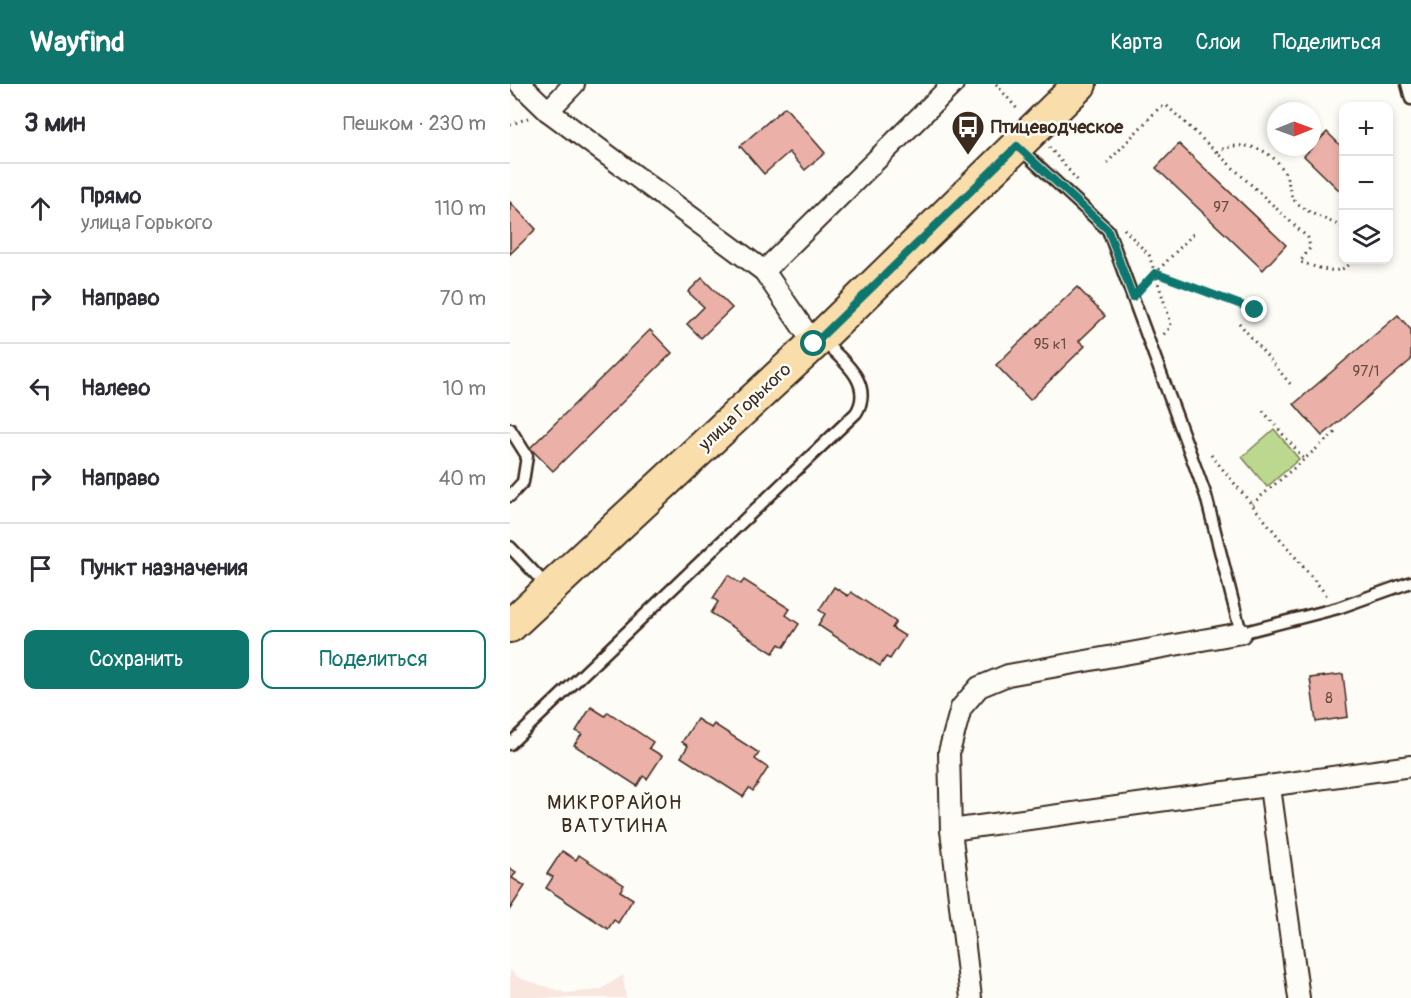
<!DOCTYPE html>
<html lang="ru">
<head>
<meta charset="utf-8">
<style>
	body { margin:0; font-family:Pangolin,sans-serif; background:#f2f2f3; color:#2b2b33 }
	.controls { position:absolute; right:18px; top:18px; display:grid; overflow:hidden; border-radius:12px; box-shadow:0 3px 9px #0003 }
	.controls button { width:54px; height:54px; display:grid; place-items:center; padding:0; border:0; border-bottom:2px solid #e1e1e2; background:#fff; color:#2b2b33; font:30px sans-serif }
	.compass { position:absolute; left:757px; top:18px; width:54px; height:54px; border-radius:50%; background:#fff; box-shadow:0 3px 9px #0003; rotate:89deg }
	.stop { position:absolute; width:18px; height:18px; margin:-14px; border:4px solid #0f766e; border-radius:50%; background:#fff }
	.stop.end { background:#0f766e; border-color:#fff; box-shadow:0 2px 6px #0008 }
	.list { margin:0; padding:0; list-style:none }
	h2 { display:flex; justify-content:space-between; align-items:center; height:78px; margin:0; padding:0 24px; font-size:26px }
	h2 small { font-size:20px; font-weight:400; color:#7c7c81 }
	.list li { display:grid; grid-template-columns:39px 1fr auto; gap:18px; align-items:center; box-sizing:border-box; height:90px; padding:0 24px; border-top:2px solid #e1e1e2 }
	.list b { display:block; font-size:22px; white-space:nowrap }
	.list p { margin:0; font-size:20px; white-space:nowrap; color:#7c7c81 }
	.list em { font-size:20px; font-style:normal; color:#7c7c81 }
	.actions { display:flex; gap:12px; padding:18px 24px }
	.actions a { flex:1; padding:14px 0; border:2px solid #0f766e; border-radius:12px; text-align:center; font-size:21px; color:#0f766e }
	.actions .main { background:#0f766e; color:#fff }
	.icon { flex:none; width:33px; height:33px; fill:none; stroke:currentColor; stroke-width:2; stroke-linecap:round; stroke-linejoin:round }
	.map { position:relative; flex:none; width:901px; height:914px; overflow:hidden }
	header { display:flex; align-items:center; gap:36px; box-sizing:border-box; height:84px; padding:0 30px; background:#0f766e; color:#fff }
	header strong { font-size:28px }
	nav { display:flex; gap:33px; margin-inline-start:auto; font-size:21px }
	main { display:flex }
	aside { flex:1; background:#fff }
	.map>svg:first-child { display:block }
	.built { fill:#f8e6df }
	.green { fill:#bcd88f; stroke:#7c8156; stroke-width:1.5 }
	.building { fill:#ebb1a8; stroke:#3b2a1e; stroke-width:1.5 }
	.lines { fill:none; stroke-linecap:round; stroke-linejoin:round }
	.lane-casing { stroke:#3b2a1e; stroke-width:15 }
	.street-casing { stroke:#3b2a1e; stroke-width:24 }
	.primary-casing { stroke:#3b2a1e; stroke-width:36 }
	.path { stroke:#3b2a1e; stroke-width:3; stroke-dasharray:1.5 4.5; stroke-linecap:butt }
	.lane { stroke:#fdfcf7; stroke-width:10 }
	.street { stroke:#fdfcf7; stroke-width:20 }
	.primary { stroke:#f9deab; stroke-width:32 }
	.route { stroke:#0f766e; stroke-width:8 }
	.labels { text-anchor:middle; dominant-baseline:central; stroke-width:5; stroke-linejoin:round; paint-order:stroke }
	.number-label { font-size:15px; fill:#674c40 }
	.poi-label { font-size:18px; font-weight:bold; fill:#3b2a1e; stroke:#fdfcf7; text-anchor:start }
	.street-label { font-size:18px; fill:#3b2a1e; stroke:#fdfcf7 }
	.neighbourhood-label { font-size:20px; letter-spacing:1.5px; fill:#3b2a1e; stroke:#fdfcf7 }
</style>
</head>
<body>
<header>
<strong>Wayfind</strong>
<nav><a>Карта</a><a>Слои</a><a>Поделиться</a></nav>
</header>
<main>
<aside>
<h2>3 мин<small>Пешком · 230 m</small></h2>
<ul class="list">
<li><svg class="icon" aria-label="ahead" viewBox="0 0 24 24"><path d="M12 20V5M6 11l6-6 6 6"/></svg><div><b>Прямо</b><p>улица Горького</p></div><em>110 m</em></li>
<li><svg class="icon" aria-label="right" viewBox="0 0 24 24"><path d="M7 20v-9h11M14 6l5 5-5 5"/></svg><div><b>Направо</b></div><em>70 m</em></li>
<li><svg class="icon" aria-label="left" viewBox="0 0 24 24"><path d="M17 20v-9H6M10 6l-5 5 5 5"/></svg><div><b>Налево</b></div><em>10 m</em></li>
<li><svg class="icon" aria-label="right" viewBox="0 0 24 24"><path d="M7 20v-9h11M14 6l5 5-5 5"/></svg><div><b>Направо</b></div><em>40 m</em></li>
<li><svg class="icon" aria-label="arrive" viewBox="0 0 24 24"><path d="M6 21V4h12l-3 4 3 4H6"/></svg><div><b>Пункт назначения</b></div></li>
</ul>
<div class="actions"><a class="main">Сохранить</a><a>Поделиться</a></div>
</aside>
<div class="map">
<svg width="901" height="914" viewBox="0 0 901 914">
	<rect width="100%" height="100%" fill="#fdfcf7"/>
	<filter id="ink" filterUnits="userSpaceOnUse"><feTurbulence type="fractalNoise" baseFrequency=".0167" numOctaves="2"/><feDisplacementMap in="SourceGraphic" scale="12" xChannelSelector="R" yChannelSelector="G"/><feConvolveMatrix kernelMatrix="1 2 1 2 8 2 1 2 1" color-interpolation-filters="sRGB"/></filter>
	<g filter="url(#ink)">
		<polygon class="built" points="0,886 9,894 56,909 90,906 113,891 116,914 0,914"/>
		<polygon class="green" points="764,345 789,375 757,403 732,373"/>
		<g class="building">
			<polygon points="275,23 315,69 295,86 279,68 254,90 230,62"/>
			<polygon points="817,48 834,65 834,107 832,109 794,72"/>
			<polygon points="669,60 776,161 753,186 646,84"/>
			<polygon points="0,118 26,145 0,170"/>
			<polygon points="192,194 222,224 191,254 177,240 194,223 178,208"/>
			<polygon points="567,203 595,232 569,257 575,262 520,316 486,281"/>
			<polygon points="888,231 901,246 901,276 812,352 784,320"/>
			<polygon points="140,246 162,269 43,387 20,364"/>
			<polygon points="218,491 231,500 234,496 280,525 276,531 289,540 274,563 269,560 263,569 201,529 208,518 203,514"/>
			<polygon points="324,503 338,512 341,508 386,538 382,544 395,552 380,575 376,573 370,582 308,541 315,530 309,526"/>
			<polygon points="833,590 838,633 806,638 800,594"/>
			<polygon points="81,623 95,632 98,628 143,658 139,664 152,672 137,695 133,692 127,702 64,661 72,650 66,647"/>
			<polygon points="187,635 201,644 204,640 249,669 245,675 258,684 243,707 239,704 233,713 171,673 178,662 172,658"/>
			<polygon points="52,767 66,776 69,771 114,801 110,807 123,815 108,839 104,836 98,845 36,804 43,793 37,790"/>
			<polygon points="0,784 6,788 2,794 15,802 0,825"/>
		</g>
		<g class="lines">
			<g class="lane-casing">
				<g id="lane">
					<polyline points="897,0 901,15"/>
					<polyline points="509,64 598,146 696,412 731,549 828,524 901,498"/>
					<polyline points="0,345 17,372 13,398 0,412"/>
					<polyline points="0,463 37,502"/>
					<path d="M0 660 346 329C365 299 331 275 312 256"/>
				</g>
			</g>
			<g class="street-casing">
				<g id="street">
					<polyline points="10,0 38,27 254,187 304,260"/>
					<polyline points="38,27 64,0"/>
					<polyline points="254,187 443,0"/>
					<polyline points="760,703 789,914"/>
					<polyline points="441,746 901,682"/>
					<polyline points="461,914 441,746 439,668 451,624 469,603 498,591 731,549"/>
				</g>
			</g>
			<g class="primary-casing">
				<polyline id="primary" points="0,542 310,254 570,0"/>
			</g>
			<g class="path">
				<polyline points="486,0 508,26"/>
				<polyline points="0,41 18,34"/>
				<polyline points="539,63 568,97"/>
				<path d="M707 68C733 53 767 66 777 94 780 101 779 110 784 116 797 130 817 135 834 144"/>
				<path d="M597 79 649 24 657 22 798 154 800 164 790 178C808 183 830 195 843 176"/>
				<polyline points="614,145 639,171 661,239 660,244 651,253"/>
				<polyline points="645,189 745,226"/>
				<polyline points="632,203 683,150"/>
				<polyline points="729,239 782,302"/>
				<polyline points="753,327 794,375"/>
				<polyline points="701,371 819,514"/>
				<polyline points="742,420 827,347"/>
			</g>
			<use href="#lane" class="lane"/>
			<use href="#street" class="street"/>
			<use href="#primary" class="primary"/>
		</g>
	</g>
	<g class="lines" filter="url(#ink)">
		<polyline class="route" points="304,260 507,62 598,146 623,213 645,189 745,226"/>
	</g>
	<defs>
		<g id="bus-pin" transform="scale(1.725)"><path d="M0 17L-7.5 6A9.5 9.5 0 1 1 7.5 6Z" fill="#3b2a1e" stroke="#fdfcf7"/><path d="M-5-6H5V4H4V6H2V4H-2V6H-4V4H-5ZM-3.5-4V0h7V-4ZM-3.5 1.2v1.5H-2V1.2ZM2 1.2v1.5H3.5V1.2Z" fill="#fff"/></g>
	</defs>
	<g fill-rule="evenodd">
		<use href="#bus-pin" x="458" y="43"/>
	</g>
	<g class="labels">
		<g class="number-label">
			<text x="711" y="123">97</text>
			<text x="540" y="260">95 к1</text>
			<text x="856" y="287">97/1</text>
			<text x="819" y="614">8</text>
		</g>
		<g class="poi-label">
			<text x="481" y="43">Птицеводческое</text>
		</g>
		<g class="street-label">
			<text transform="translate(235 323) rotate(-43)">улица Горького</text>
		</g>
		<g class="neighbourhood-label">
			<text x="105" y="718">МИКРОРАЙОН<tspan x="105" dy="23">ВАТУТИНА</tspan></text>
		</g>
	</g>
</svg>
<div class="controls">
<button>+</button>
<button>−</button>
<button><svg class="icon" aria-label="layers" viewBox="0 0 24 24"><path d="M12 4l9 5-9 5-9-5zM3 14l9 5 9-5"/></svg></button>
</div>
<svg class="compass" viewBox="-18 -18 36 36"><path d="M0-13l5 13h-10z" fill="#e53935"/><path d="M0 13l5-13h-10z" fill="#7c7c81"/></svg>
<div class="stop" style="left:304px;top:260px"></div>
<div class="stop end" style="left:745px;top:226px"></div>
</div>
</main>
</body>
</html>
